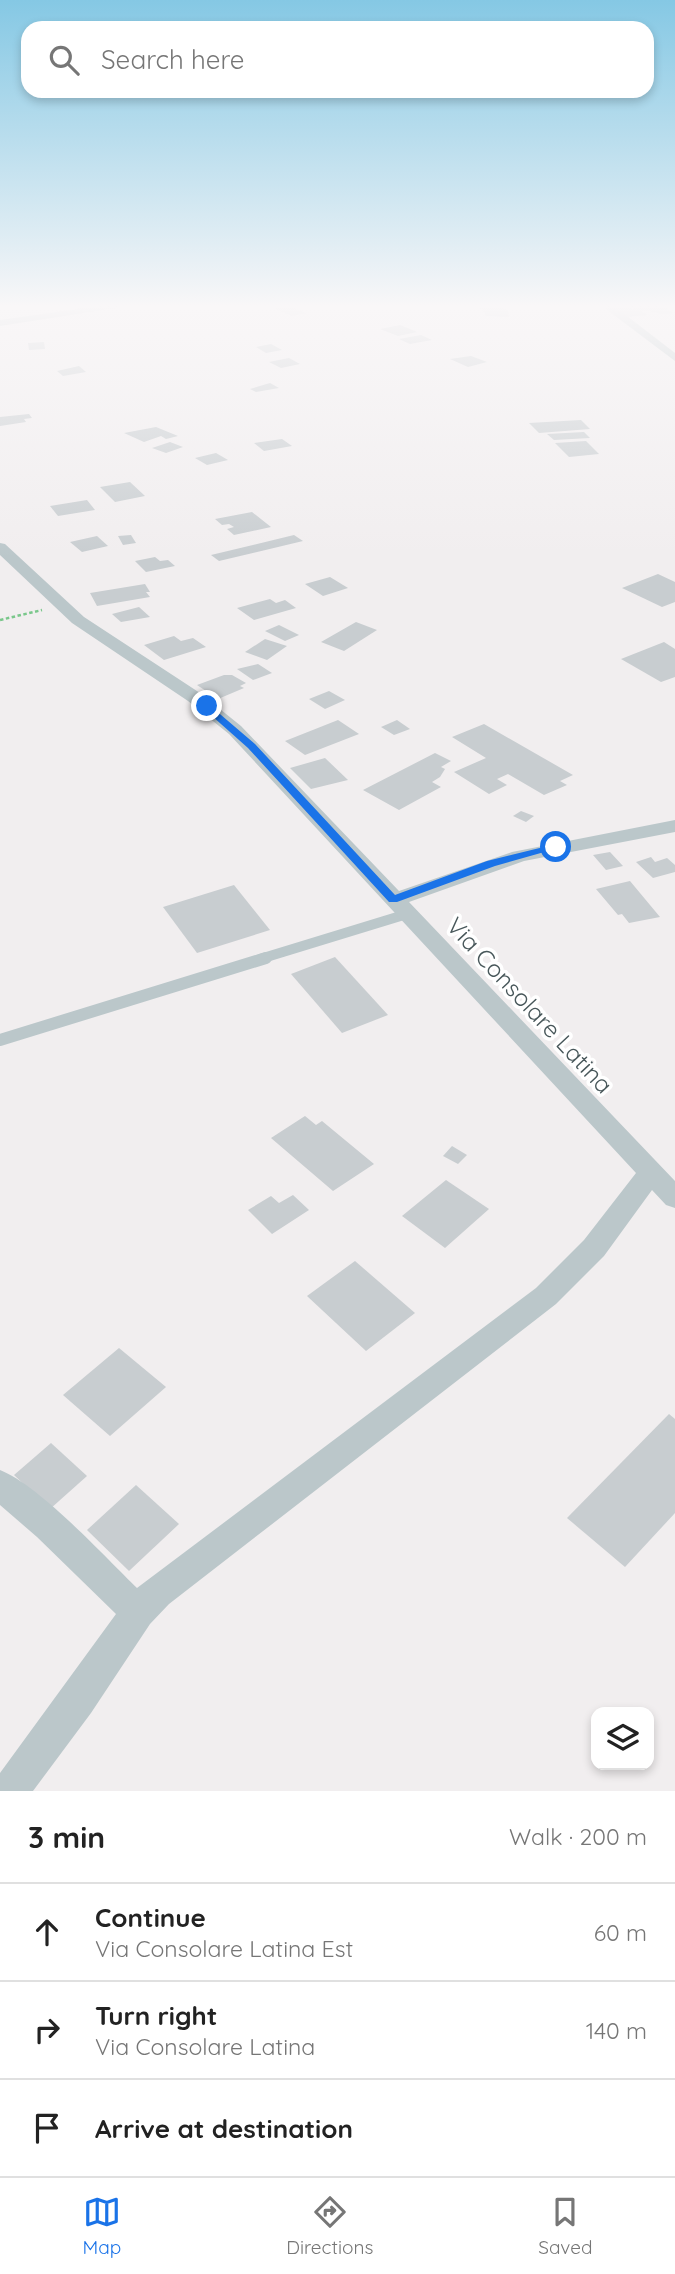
<!DOCTYPE html>
<html lang="en">
<head>
<meta charset="utf-8">
<style>
	body { margin:0; font-family:Quicksand,sans-serif; background:#f6f6f6; color:#222 }
	.controls { position:absolute; right:21px; bottom:21px; display:grid; overflow:hidden; border-radius:14px; box-shadow:0 4px 10px #0003 }
	.controls button { width:63px; height:63px; display:grid; place-items:center; padding:0; border:0; border-bottom:2px solid #e0e0e0; background:#fff; color:#222; font:35px sans-serif }
	.stop { position:absolute; width:21px; height:21px; margin:-16px; border:5px solid #1a73e8; border-radius:50%; background:#fff }
	.stop.end { background:#1a73e8; border-color:#fff; box-shadow:0 2px 7px #0008 }
	.list { margin:0; padding:0; list-style:none }
	h2 { display:flex; justify-content:space-between; align-items:center; height:91px; margin:0; padding:0 28px; font-size:30px }
	h2 small { font-size:23px; font-weight:400; color:#767676 }
	.list li { display:grid; grid-template-columns:46px 1fr auto; gap:21px; align-items:center; box-sizing:border-box; height:98px; padding:0 28px; border-top:2px solid #e0e0e0 }
	.list b { display:block; font-size:26px; white-space:nowrap }
	.list p { margin:0; font-size:23px; white-space:nowrap; color:#767676 }
	.list em { font-size:23px; font-style:normal; color:#767676 }
	.icon { flex:none; width:38px; height:38px; fill:none; stroke:currentColor; stroke-width:2; stroke-linecap:round; stroke-linejoin:round }
	.map { position:relative; flex:none; width:675px; height:1791px; overflow:hidden }
	.search { position:absolute; background:#fff; box-shadow:0 4px 10px #0003; left:21px; right:21px; top:21px; height:77px; display:flex; align-items:center; gap:18px; box-sizing:border-box; padding:0 24px; border-radius:21px; color:#767676; font-size:26px }
	.sheet { height:385px; background:#fff }
	nav { display:flex; justify-content:space-around; align-items:center; box-sizing:border-box; height:98px; border-top:2px solid #e0e0e0; background:#fff; font-size:19px; color:#767676 }
	nav a { display:grid; justify-items:center; gap:4px }
	nav .on { color:#1a73e8 }
	.map>svg:first-child { display:block }
	.building { fill:#c8cdd0 }
	.lines { fill:none; stroke-linecap:round; stroke-linejoin:round }
	.path { stroke:#7ac78b; stroke-width:2.5; stroke-dasharray:3.5 2.5; stroke-linecap:butt }
	.lane-far1 { stroke:#bbc7ca; stroke-width:10 }
	.lane { stroke:#bbc7ca; stroke-width:12 }
	.street { fill:#bbc7ca; fill-rule:evenodd }
	.route { fill:#1a73e8 }
	.labels { text-anchor:middle; dominant-baseline:central; stroke-width:7; stroke-linejoin:round; paint-order:stroke }
	.street-label { font-size:24px; fill:#48575a; stroke:#fff }
</style>
</head>
<body>
<div class="map">
<svg width="675" height="1791" viewBox="0 0 675 1791">
	<rect width="100%" height="100%" fill="#f1eeef"/>
	<g class="building">
		<polygon points="289,306 306,313 292,316 275,309"/>
		<polygon points="494,306 508,310 509,317 486,316 483,310 478,307"/>
		<polygon points="630,306 661,306 674,313 661,314 646,310 641,311 648,315 627,317 618,308 635,309"/>
		<polygon points="400,325 417,332 398,336 380,329"/>
		<polygon points="421,335 432,340 410,344 399,339"/>
		<polygon points="44,342 45,349 29,350 28,343"/>
		<polygon points="271,344 282,350 266,353 256,347"/>
		<polygon points="471,356 487,362 468,367 450,359"/>
		<polygon points="289,358 300,364 281,368 269,362"/>
		<polygon points="79,366 86,372 63,376 57,371"/>
		<polygon points="270,383 279,388 256,392 250,389"/>
		<polygon points="29,414 32,418 24,419 26,422 0,426 0,417"/>
		<polygon points="581,420 590,429 539,433 529,423"/>
		<polygon points="156,427 178,436 166,439 161,436 144,442 124,433"/>
		<polygon points="584,432 590,438 554,440 547,434"/>
		<polygon points="282,439 292,446 264,451 254,443"/>
		<polygon points="586,441 599,454 569,457 555,443"/>
		<polygon points="170,442 183,447 166,453 152,448"/>
		<polygon points="216,453 228,460 207,465 195,458"/>
		<polygon points="130,482 145,496 115,502 100,487"/>
		<polygon points="87,500 95,510 58,516 50,506"/>
		<polygon points="252,512 271,527 234,535 227,529 234,527 229,524 222,525 215,519"/>
		<polygon points="131,535 136,543 123,545 118,536"/>
		<polygon points="294,535 303,541 219,561 211,555"/>
		<polygon points="97,536 108,546 82,552 70,542"/>
		<polygon points="155,557 160,561 168,560 175,566 146,572 135,561"/>
		<polygon points="658,574 675,582 675,602 662,607 622,588"/>
		<polygon points="330,577 348,588 323,596 305,584"/>
		<polygon points="145,584 150,592 146,592 150,597 97,606 90,593"/>
		<polygon points="270,599 276,603 285,600 296,608 254,620 237,608"/>
		<polygon points="139,607 150,617 121,622 112,614"/>
		<polygon points="356,622 377,630 344,651 321,642"/>
		<polygon points="279,625 299,635 285,641 265,631"/>
		<polygon points="174,636 181,641 193,638 206,647 164,660 144,645"/>
		<polygon points="265,639 287,646 267,660 245,652"/>
		<polygon points="664,642 675,649 675,677 661,682 621,659"/>
		<polygon points="258,664 272,673 253,680 237,669"/>
		<polygon points="224,675 232,675 246,683 240,686 244,688 218,699 197,685"/>
		<polygon points="329,691 345,700 325,709 309,699"/>
		<polygon points="338,720 359,734 305,755 285,741"/>
		<polygon points="397,720 410,729 394,735 381,727"/>
		<polygon points="484,724 573,775 560,781 567,785 544,795 508,774 497,779 507,785 489,794 454,772 486,758 452,737"/>
		<polygon points="435,753 451,761 441,767 445,769 440,777 432,782 441,787 399,810 363,790"/>
		<polygon points="325,758 348,780 311,789 290,768"/>
		<polygon points="521,811 534,816 526,822 513,816"/>
		<polygon points="610,852 623,866 606,870 593,855"/>
		<polygon points="651,857 655,862 667,858 675,865 675,872 653,878 636,862"/>
		<polygon points="630,881 660,917 629,923 622,914 618,915 596,889"/>
		<polygon points="234,885 270,930 197,953 163,907"/>
		<polygon points="335,957 388,1015 342,1033 291,974"/>
		<polygon points="305,1116 316,1125 322,1121 374,1164 333,1191 271,1138"/>
		<polygon points="452,1146 467,1155 458,1164 443,1156"/>
		<polygon points="446,1180 489,1209 445,1248 402,1216"/>
		<polygon points="293,1195 309,1210 272,1234 248,1210 271,1196 279,1203"/>
		<polygon points="355,1261 415,1313 366,1351 307,1296"/>
		<polygon points="119,1348 166,1387 110,1436 63,1395"/>
		<polygon points="669,1414 675,1419 675,1513 625,1567 567,1518"/>
		<polygon points="51,1443 87,1476 50,1509 14,1475"/>
		<polygon points="136,1485 179,1524 129,1571 87,1530"/>
	</g>
	<g class="lines">
		<polyline class="path" points="0,620 42,610"/>
		<polyline class="lane-far1" points="260,959 407,914"/>
		<polyline class="lane" points="0,1040 266,958"/>
		<g class="street">
			<polygon points="99,306 128,306 0,326 0,320"/>
			<polygon points="602,306 614,306 675,353 675,361"/>
			<path d="M0 543 5 544 84 617 200 693 241 726 399 891 512 852 675 820V832L524 861 409 902 675 1181V1208L666 1205 652 1190 604 1256 556 1304 169 1604 150 1624 91 1713 33 1791H0V1773L116 1614 37 1537 0 1505V1470C39 1485 105 1557 137 1588L536 1288 584 1240 636 1173 229 734 188 701 72 623 0 555Z"/>
		</g>
	</g>
	<linearGradient id="sky" x2="0" y2="1"><stop stop-color="#85c8e4"/><stop offset="0.55" stop-color="#f9f7f8"/><stop offset="1" stop-color="#f9f7f8" stop-opacity="0"/></linearGradient>
	<rect width="675" height="557" fill="url(#sky)"/>
	<polygon class="route" points="207,703 255,744 395,895 487,861 556,844 562,847 495,866 397,902 389,902 248,748 203,708 202,706"/>
	<g class="labels">
		<g class="street-label">
			<text transform="translate(530 1005) rotate(47)">Via Consolare Latina</text>
		</g>
	</g>
</svg>
<div class="controls">
<button><svg class="icon" aria-label="layers" viewBox="0 0 24 24"><path d="M12 4l9 5-9 5-9-5zM3 14l9 5 9-5"/></svg></button>
</div>
<div class="stop" style="left:556px;top:847px"></div>
<div class="stop end" style="left:207px;top:706px"></div>
<div class="search"><svg class="icon" aria-label="search" viewBox="0 0 24 24"><circle cx="10" cy="10" r="6"/><path d="M15 15l6 6"/></svg>Search here</div>
</div>
<section class="sheet">
<h2>3 min<small>Walk · 200 m</small></h2>
<ul class="list">
<li><svg class="icon" aria-label="ahead" viewBox="0 0 24 24"><path d="M12 20V5M6 11l6-6 6 6"/></svg><div><b>Continue</b><p>Via Consolare Latina Est</p></div><em>60 m</em></li>
<li><svg class="icon" aria-label="right" viewBox="0 0 24 24"><path d="M7 20v-9h11M14 6l5 5-5 5"/></svg><div><b>Turn right</b><p>Via Consolare Latina</p></div><em>140 m</em></li>
<li><svg class="icon" aria-label="arrive" viewBox="0 0 24 24"><path d="M6 21V4h12l-3 4 3 4H6"/></svg><div><b>Arrive at destination</b></div></li>
</ul>
</section>
<nav>
<a class="on"><svg class="icon" aria-label="map" viewBox="0 0 24 24"><path d="M3 6l6-2 6 2 6-2v14l-6 2-6-2-6 2zM9 4v14M15 6v14"/></svg>Map</a>
<a><svg class="icon" aria-label="directions" viewBox="0 0 24 24"><path d="M12 3l9 9-9 9-9-9zM9 14v-3h6M13 9l2 2-2 2"/></svg>Directions</a>
<a><svg class="icon" aria-label="saved" viewBox="0 0 24 24"><path d="M7 4h10v16l-5-4-5 4z"/></svg>Saved</a>
</nav>
</body>
</html>
